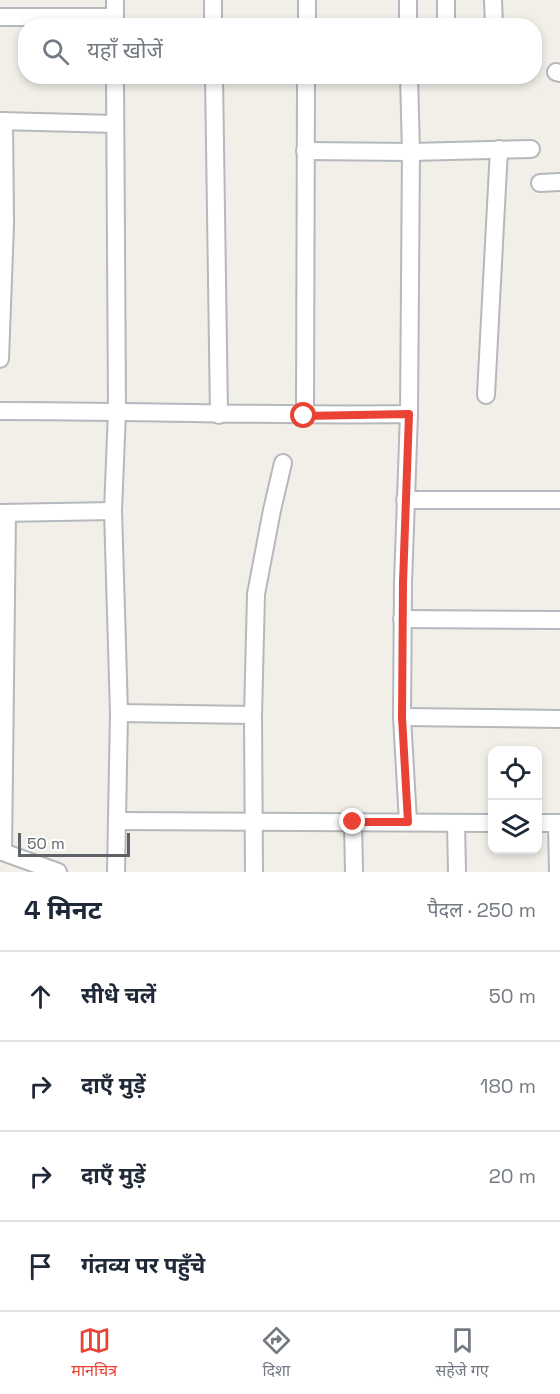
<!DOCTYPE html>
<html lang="hi">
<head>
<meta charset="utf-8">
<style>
	body { margin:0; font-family:"Space Grotesk","Noto Sans Devanagari",sans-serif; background:#f6f6f7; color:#1f2937 }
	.controls { position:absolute; right:18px; bottom:18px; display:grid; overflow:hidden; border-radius:12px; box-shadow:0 3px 9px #0003 }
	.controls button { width:54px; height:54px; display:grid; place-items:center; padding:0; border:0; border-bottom:2px solid #e0e1e3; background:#fff; color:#1f2937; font:30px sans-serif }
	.scale { position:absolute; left:18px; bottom:15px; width:112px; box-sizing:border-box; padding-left:6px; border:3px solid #5f6368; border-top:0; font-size:16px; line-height:21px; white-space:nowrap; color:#5f6368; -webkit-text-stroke:4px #fff; paint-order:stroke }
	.stop { position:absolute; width:18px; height:18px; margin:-14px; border:4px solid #ea4335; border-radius:50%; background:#fff }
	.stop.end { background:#ea4335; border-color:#fff; box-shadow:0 2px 6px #0008 }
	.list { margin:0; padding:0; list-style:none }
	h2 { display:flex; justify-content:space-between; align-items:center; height:78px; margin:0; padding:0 24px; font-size:26px }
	h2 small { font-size:20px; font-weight:400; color:#747a83 }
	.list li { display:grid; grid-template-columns:39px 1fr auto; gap:18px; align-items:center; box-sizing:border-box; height:90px; padding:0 24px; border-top:2px solid #e0e1e3 }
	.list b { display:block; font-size:22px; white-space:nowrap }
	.list em { font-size:20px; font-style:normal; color:#747a83 }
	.icon { flex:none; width:33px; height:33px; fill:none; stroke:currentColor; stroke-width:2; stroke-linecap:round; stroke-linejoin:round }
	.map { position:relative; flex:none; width:560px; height:872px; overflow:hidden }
	.search { position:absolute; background:#fff; box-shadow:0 3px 9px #0003; left:18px; right:18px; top:18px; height:66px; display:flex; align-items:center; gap:15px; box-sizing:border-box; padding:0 21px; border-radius:24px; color:#747a83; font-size:22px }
	.sheet { height:438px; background:#fff }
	nav { display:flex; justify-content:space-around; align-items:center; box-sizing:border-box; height:84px; border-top:2px solid #e0e1e3; background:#fff; font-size:16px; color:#747a83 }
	nav a { display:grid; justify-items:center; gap:3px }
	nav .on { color:#ea4335 }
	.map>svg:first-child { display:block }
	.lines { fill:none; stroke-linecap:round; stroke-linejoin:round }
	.street-casing { stroke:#b5b8bc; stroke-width:20 }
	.street { stroke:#fff; stroke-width:16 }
	.route { stroke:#ea4335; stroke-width:8 }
</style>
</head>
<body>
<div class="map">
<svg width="560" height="872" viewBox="0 0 560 872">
	<rect width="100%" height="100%" fill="#f1efe8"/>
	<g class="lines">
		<g class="street-casing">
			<g id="street">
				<polyline points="213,0 213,26"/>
				<polyline points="408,0 408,26"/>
				<polyline points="446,0 446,26"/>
				<polyline points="493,0 494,26"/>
				<polyline points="0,17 115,17"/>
				<polyline points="115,26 115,0"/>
				<polyline points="307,26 307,0"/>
				<polyline points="556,72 560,73"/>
				<polyline points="115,76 117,411 113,511 119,713 116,872"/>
				<polyline points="214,76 219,415"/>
				<polyline points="0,121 115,124"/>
				<polyline points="305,151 411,152 531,149"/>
				<polyline points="540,183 560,182"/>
				<polyline points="0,359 5,224 4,121"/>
				<polyline points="486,395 499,149"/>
				<path d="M0 411C136 411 273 416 409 414"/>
				<polyline points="305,415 306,76"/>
				<polyline points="405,500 560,500"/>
				<polyline points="0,513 113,511"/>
				<polyline points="402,619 560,620"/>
				<polyline points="119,713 253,715"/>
				<polyline points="402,717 560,719"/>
				<polyline points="118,821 492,823"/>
				<polyline points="353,822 354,872"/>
				<polyline points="408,822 402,717 403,583 409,414 411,152 409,76"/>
				<polyline points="456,823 457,872"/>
				<polyline points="538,823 560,823"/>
				<polyline points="557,823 558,872"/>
				<polyline points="0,851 58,872"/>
				<polyline points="3,852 7,513"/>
				<polyline points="254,872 253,715 256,594 272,510 283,463"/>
			</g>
		</g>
		<use href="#street" class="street"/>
	</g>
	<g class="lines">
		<polyline class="route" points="304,416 409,414 403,583 402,717 408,822 353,822"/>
	</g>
</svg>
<div class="controls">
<button><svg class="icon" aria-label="locate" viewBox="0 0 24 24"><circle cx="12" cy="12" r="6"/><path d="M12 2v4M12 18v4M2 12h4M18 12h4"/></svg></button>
<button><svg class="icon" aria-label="layers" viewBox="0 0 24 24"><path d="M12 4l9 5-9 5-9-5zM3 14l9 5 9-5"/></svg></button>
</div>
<div class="scale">50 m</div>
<div class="stop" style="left:304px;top:416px"></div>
<div class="stop end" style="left:353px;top:822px"></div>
<div class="search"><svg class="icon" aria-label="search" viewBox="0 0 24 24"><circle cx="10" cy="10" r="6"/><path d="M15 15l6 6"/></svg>यहाँ खोजें</div>
</div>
<section class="sheet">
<h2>4 मिनट<small>पैदल · 250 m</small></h2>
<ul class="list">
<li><svg class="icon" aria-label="ahead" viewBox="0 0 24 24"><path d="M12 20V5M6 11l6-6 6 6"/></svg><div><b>सीधे चलें</b></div><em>50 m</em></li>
<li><svg class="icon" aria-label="right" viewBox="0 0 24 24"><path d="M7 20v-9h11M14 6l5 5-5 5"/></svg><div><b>दाएँ मुड़ें</b></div><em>180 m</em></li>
<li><svg class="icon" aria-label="right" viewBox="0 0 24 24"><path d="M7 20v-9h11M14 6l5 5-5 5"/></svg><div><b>दाएँ मुड़ें</b></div><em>20 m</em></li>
<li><svg class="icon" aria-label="arrive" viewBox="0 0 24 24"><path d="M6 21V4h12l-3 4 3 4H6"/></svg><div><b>गंतव्य पर पहुँचे</b></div></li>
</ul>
</section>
<nav>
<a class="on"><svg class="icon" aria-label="map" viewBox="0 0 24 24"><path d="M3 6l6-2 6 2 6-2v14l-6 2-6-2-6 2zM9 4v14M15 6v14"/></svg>मानचित्र</a>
<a><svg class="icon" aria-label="directions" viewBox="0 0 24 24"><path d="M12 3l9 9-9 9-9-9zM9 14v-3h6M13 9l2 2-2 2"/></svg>दिशा</a>
<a><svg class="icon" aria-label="saved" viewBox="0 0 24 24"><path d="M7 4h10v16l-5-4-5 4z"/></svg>सहेजे गए</a>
</nav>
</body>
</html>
